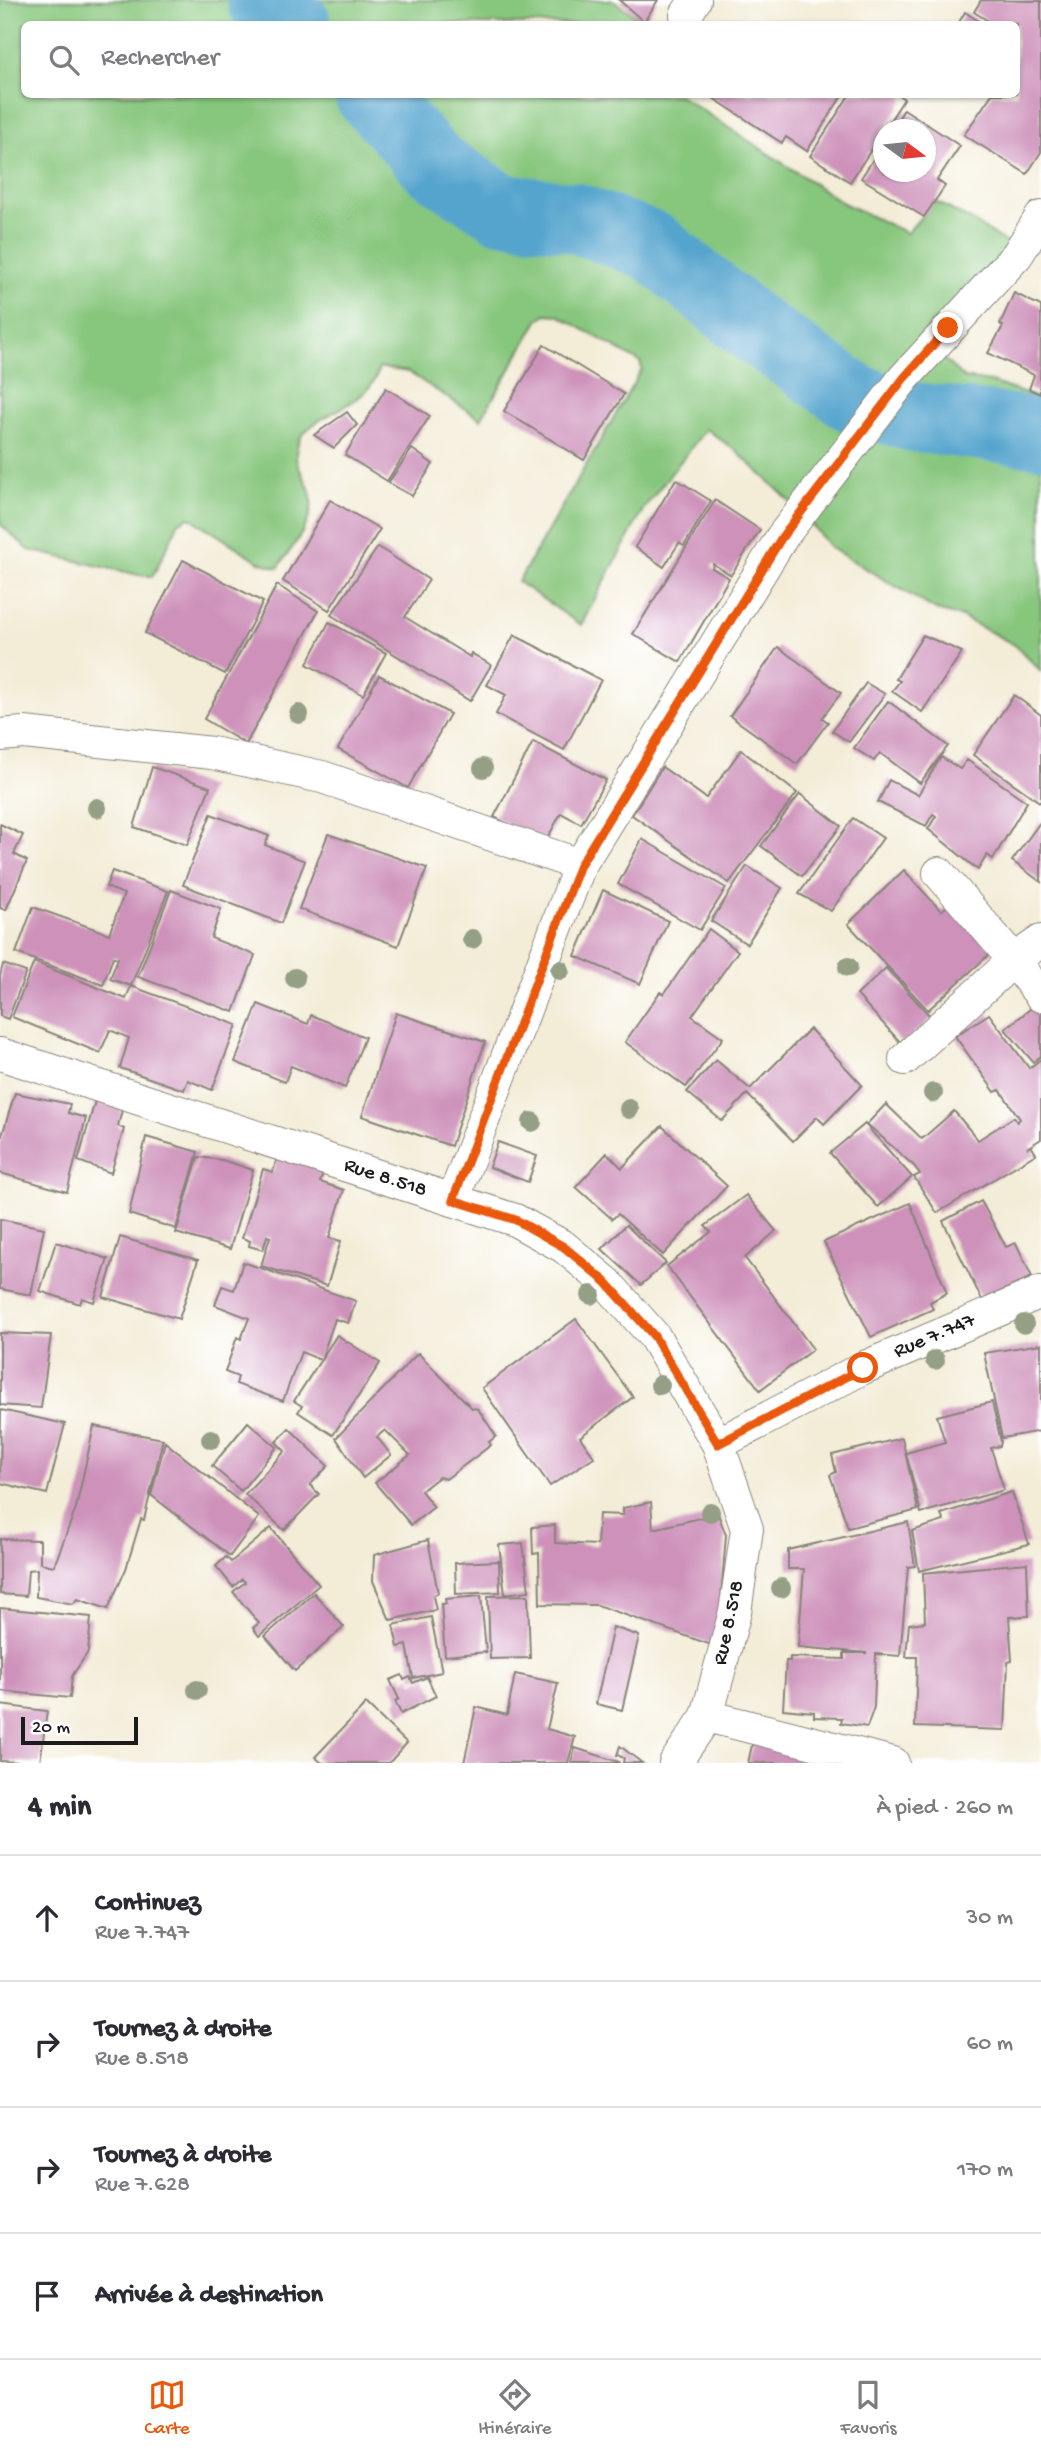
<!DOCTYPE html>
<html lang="fr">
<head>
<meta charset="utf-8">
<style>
	body { margin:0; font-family:"Gochi Hand",sans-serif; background:#f7f7f7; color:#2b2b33 }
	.compass { position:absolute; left:873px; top:119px; width:63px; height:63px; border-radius:50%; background:#fff; box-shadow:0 2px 5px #0004; rotate:105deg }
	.scale { position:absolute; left:21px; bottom:18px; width:117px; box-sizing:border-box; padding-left:7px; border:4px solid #1c1c1c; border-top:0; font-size:19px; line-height:24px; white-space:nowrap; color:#1c1c1c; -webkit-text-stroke:5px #fff; paint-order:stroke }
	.stop { position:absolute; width:21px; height:21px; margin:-16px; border:5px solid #ea580c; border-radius:50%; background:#fff }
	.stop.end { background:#ea580c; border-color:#fff; box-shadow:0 2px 7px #0008 }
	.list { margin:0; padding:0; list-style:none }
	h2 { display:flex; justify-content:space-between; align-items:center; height:91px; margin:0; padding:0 28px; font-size:30px }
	h2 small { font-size:23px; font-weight:400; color:#7c7c81 }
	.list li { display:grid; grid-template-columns:46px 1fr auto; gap:21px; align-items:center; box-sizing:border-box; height:126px; padding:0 28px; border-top:2px solid #e1e1e2 }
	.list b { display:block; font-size:26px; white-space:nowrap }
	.list p { margin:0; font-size:23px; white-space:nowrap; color:#7c7c81 }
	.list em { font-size:23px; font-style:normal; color:#7c7c81 }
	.icon { flex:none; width:38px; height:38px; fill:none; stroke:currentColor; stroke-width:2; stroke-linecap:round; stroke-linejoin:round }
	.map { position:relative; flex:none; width:1041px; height:1763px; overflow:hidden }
	.search { position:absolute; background:#fff; box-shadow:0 2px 5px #0004; left:21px; right:21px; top:21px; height:77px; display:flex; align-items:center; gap:18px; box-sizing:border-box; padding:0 24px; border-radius:10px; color:#7c7c81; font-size:26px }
	.sheet { height:595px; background:#fff }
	nav { display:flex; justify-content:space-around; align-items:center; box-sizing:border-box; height:98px; border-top:2px solid #e1e1e2; background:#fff; font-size:19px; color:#7c7c81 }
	nav a { display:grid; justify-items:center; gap:4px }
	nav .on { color:#ea580c }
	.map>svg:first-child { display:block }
	.green { fill:#87c67d; stroke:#52714c; stroke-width:2 }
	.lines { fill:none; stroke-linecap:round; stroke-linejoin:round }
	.river { stroke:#54a4ce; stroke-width:70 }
	.building { fill:#cd91ba }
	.minor-casing { stroke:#88847a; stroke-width:34 }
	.minor { stroke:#fff; stroke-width:32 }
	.tree { fill:#949f86 }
	.route { stroke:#ea580c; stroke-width:9 }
	.labels { text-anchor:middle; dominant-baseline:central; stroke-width:5; stroke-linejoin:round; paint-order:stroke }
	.street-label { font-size:21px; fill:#1c1c1c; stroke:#fff }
</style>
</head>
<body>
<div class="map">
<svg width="1041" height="1763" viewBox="0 0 1041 1763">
	<rect width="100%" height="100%" fill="#fff"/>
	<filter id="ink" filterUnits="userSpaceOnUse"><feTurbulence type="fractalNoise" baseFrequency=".0143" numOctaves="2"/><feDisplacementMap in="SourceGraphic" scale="14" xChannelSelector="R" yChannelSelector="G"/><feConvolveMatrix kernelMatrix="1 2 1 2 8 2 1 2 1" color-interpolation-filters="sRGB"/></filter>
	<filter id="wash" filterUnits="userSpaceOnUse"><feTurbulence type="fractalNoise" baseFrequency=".00686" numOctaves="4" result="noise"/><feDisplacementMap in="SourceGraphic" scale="28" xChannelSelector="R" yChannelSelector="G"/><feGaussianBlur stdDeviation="1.57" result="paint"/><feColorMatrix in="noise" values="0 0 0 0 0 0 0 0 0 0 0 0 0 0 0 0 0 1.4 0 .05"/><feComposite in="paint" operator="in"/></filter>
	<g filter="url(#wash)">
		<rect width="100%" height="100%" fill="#f3ecd7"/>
		<path class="green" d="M0 0H612L648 24H24V94L679 95 845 204 907 233 935 201 969 219 1013 247 920 337 964 378 991 382 1041 399V671L1015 645 962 617 936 610 831 548 799 510 776 488 735 450 706 429 644 508 581 625 518 582 642 369 640 362 558 315 546 314 539 319 481 419 408 372 383 368H379C372 406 313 413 300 439 288 465 306 472 311 495 316 521 291 548 278 568L260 562 189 517 179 522 153 576H143L29 550 0 524Z"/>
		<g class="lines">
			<g class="river">
				<polyline points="262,0 296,24"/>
				<polyline points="369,94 435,166 501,208 573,217 652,246 755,329 854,398 913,417 1041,433"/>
			</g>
		</g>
		<g id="blocks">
			<g class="building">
				<polygon points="619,0 658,0 644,22"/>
				<polygon points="981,0 1041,1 1041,152 1027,174 964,135 992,94 1016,94 1016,24 993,24 974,12"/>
				<polygon points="965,12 983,24 958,24"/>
				<polygon points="707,94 843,94 807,151 786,137 782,143"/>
				<polygon points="850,94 897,94 904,99 850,182 810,156"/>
				<polygon points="904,109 960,146 937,180 945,186 924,217 861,178 884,143 884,172 926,172 926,130 892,130"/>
				<polygon points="1014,293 1041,306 1040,394 1029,389 1034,375 988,353 1003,326 1000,324"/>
				<polygon points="544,345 624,394 584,460 504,411"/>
				<polygon points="386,388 430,416 387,481 345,455"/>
				<polygon points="347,412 357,425 334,448 314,435"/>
				<polygon points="412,449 433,464 412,496 388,483"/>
				<polygon points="676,479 711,501 684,546 679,543 664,567 635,547"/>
				<polygon points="330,500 380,529 329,610 283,581"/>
				<polygon points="715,500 760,530 731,575 713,564 712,568 729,578 680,662 633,634"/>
				<polygon points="378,547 429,580 405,617 470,657 471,653 491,665 470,701 331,615"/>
				<polygon points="183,560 263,602 225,674 145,633"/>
				<polygon points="277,585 318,611 246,744 204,719"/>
				<polygon points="329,622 386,653 363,695 307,664"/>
				<polygon points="514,635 601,680 564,750 496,714 506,695 487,685"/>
				<polygon points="923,635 962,652 922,712 892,691 900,681 896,679"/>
				<polygon points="778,647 841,693 822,718 828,722 797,764 730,716"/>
				<polygon points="379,675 450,714 408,788 338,749"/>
				<polygon points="866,683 885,694 849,742 832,731"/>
				<polygon points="1014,695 1041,715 1041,803 973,755"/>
				<polygon points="888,701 948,746 920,783 880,753 874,761 854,748"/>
				<polygon points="533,742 606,780 581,824 561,813 545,843 494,817"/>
				<polygon points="741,750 797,793 729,883 632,815 662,767 706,798"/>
				<polygon points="941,757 960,769 967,760 1027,802 993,859 987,855 978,870 928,829 936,816 933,814 926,826 878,802 889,780 918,795"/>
				<polygon points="152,767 210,787 187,845 134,827"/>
				<polygon points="800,794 841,826 802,876 761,846"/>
				<polygon points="211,814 269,836 265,845 305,861 281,923 183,885"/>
				<polygon points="853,818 883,838 831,911 799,894"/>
				<polygon points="1041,821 1041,882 1012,861"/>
				<polygon points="0,824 23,835 14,854 27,861 6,910 0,908"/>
				<polygon points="328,834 427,868 398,946 299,909"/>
				<polygon points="642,839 726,888 700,930 618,884"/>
				<polygon points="747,866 782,888 747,944 711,921"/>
				<polygon points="904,870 941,911 950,904 993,951 928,1010 848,924"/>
				<polygon points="112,871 168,891 131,986 110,979 118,958 113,957 103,985 16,953 33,907 109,934 124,894 106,887"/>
				<polygon points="171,890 221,909 211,938 255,955 234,1012 138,977"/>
				<polygon points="603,890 668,921 640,984 575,956"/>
				<polygon points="709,929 738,951 692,1016 723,1038 686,1087 625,1042 660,992 664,994"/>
				<polygon points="34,962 126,999 131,986 237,1025 212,1090 188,1080 184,1090 120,1068 129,1038 110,1030 100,1053 12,1017"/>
				<polygon points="3,964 26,972 8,1019 0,1016 0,976"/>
				<polygon points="886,968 932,1018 902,1044 857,995"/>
				<polygon points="258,1004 308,1024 311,1015 365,1037 345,1088 291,1066 285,1082 235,1062"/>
				<polygon points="1034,1006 1041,1015 1041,1056 1033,1062 1005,1029"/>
				<polygon points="396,1013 485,1042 451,1146 362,1116"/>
				<polygon points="989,1014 1029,1068 1041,1059 1041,1139 1027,1148 1031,1146 1036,1154 937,1213 914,1177 920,1174 914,1166 867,1124 886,1104 922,1139 954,1111 978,1140 1014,1117 1017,1122 1020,1119 1000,1090 995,1092 955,1036"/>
				<polygon points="810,1029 862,1085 824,1124 817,1117 793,1141 747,1094 722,1121 687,1092 716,1060 750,1089"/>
				<polygon points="15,1093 70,1104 68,1113 86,1118 67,1192 0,1173 0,1142"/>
				<polygon points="95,1101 122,1110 118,1126 124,1129 111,1173 78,1161"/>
				<polygon points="865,1124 912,1177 878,1207 830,1153"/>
				<polygon points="662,1126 727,1186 663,1255 618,1214 612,1219 576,1187 607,1153 622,1168"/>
				<polygon points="146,1137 198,1152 176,1229 129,1214"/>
				<polygon points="498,1142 537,1156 528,1182 489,1167"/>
				<polygon points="278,1154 325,1168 320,1182 344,1190 329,1238 341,1241 327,1286 261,1266 270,1237 267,1236 263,1250 249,1246 250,1241 242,1238 263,1169 273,1172"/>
				<polygon points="198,1157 222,1160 253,1170 230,1249 176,1233"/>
				<polygon points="746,1195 776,1231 745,1258 813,1349 760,1390 667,1266 711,1232 705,1226"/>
				<polygon points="981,1201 1006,1247 1016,1243 1032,1277 982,1300 943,1221"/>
				<polygon points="910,1203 947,1293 930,1302 933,1309 871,1337 824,1242"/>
				<polygon points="0,1219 44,1228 31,1295 0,1289"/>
				<polygon points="626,1225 666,1263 641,1285 602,1249"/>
				<polygon points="120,1237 198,1260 179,1319 103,1297"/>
				<polygon points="56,1242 108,1259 94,1302 82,1298 80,1304 40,1291"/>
				<polygon points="243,1262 356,1301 348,1323 335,1319 321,1360 301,1352 283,1401 236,1384 238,1377 225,1372 237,1337 241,1339 249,1318 215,1305 222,1286 234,1290"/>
				<polygon points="576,1319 633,1397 580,1437 594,1457 550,1486 482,1388"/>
				<polygon points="0,1333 51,1335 41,1408 0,1405"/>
				<polygon points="337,1335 380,1363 333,1435 298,1412 302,1406 294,1401"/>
				<polygon points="1041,1344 1041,1431 1002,1438 984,1353"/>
				<polygon points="418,1353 472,1408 478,1409 496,1436 489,1442 491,1445 446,1479 439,1477 421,1491 434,1507 411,1525 375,1483 410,1455 385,1430 377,1437 391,1455 363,1478 336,1438"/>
				<polygon points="992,1402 1001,1442 1000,1446 991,1448 1004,1490 921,1513 906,1453 945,1442 937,1416"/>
				<polygon points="1,1410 65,1424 47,1494 0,1483"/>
				<polygon points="248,1422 277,1447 241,1491 212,1466"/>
				<polygon points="94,1426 163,1439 144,1520 141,1519 126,1569 108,1609 77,1599 73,1604 36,1597 37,1569 28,1570 26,1596 0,1594 0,1539 40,1540 40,1563 54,1566 76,1508"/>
				<polygon points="289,1428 328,1466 310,1485 319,1494 284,1530 245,1494 285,1451 276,1442"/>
				<polygon points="902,1438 918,1510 848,1528 830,1475 836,1472 832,1455"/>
				<polygon points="165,1442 259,1517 230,1556 151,1495"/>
				<polygon points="1012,1492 1029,1544 919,1571 912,1531 944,1521 941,1514"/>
				<polygon points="651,1502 653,1529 718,1514 726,1535 717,1647 597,1605 540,1604 539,1553 533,1554 532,1527 555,1525 555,1543 597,1545 599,1514 623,1515 623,1508"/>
				<polygon points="908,1522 915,1566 908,1567 900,1656 876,1654 874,1707 867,1727 841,1723 842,1718 814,1717 814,1712 783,1709 786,1661 790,1661 790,1657 844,1659 844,1653 867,1653 798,1647 804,1569 788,1569 788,1550"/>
				<polygon points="271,1528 319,1585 259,1636 253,1628 259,1623 233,1592 245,1582 242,1579 233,1587 216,1566 226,1557 231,1562"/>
				<polygon points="428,1540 438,1593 433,1596 436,1610 390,1620 373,1581 374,1555"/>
				<polygon points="523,1543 529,1591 505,1594 499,1545"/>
				<polygon points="499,1561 500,1592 456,1594 455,1563"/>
				<polygon points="1027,1563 1029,1616 1009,1617 1012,1661 1008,1662 1005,1730 915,1727 917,1657 906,1657 909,1624 925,1622 923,1573"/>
				<polygon points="314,1593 344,1627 295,1671 265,1636"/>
				<polygon points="528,1595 530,1658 490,1659 488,1596"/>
				<polygon points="481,1596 486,1652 445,1656 441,1604 446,1604 445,1599"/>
				<polygon points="0,1608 91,1617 88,1652 72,1676 70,1698 0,1691"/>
				<polygon points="431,1617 442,1672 413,1678 407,1645 398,1647 393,1625"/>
				<polygon points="613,1627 639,1636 622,1710 596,1704"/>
				<polygon points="515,1674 558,1683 547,1729 575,1737 568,1763 464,1763 476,1707 507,1715"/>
				<polygon points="402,1675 404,1680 410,1677 413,1683 427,1677 436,1696 401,1714 395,1701 399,1699 390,1680"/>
				<polygon points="366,1704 407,1743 389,1763 322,1763 315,1757"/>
				<polygon points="0,1705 47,1711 40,1763 0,1761"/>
				<polygon points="754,1736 836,1763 748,1763"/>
				<polygon points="620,1746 642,1763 623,1763 624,1758 617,1755"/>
				<polygon points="575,1748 619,1762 619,1763 571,1763"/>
			</g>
		</g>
	</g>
	<g filter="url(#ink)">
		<use href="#blocks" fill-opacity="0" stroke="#88847a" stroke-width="2"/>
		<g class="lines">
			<g class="minor-casing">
				<g id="minor">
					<polyline points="686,15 695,0"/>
					<polyline points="0,735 24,733 212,753 322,777 580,865"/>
					<polyline points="939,873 1014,960 1041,996"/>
					<polyline points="0,1054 515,1220 564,1247 606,1282 654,1336 718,1444 747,1529 735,1612 707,1716 675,1763"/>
					<polyline points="905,1059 1014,960 1041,941"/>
					<polyline points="453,1200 580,865 782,537 904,378 1017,255 1041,217"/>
					<polyline points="718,1444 863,1368 1041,1292"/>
					<polyline points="707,1716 893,1763"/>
				</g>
			</g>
			<use href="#minor" class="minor"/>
		</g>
		<g class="tree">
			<circle cx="299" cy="714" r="10"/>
			<circle cx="483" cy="768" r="10"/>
			<circle cx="97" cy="808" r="10"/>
			<circle cx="472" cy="939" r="10"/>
			<circle cx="848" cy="967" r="10"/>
			<circle cx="560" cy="970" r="10"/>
			<circle cx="295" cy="978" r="10"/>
			<circle cx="933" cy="1093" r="10"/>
			<circle cx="629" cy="1109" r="10"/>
			<circle cx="532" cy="1122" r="10"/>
			<circle cx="591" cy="1295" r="10"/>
			<circle cx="1024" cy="1324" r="10"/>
			<circle cx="935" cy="1360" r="10"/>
			<circle cx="660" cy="1385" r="10"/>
			<circle cx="211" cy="1439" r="10"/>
			<circle cx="710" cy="1512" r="10"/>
			<circle cx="781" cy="1588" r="10"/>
			<circle cx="197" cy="1690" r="10"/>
		</g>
	</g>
	<g class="lines" filter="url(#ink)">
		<polyline class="route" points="863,1368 718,1444 654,1336 606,1282 564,1247 516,1220 453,1200 580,865 782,537 904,378 948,328"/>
	</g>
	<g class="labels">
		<g class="street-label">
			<text transform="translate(385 1179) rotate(18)">Rue 8.518</text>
			<text transform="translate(935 1337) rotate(-23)">Rue 7.747</text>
			<text transform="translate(730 1623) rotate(-78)">Rue 8.518</text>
		</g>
	</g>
</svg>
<svg class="compass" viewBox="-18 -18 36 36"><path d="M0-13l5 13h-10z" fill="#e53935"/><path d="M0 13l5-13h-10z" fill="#7c7c81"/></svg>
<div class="scale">20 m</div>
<div class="stop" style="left:863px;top:1368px"></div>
<div class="stop end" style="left:948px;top:328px"></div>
<div class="search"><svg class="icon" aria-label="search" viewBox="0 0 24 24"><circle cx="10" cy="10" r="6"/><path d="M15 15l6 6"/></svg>Rechercher</div>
</div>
<section class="sheet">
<h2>4 min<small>À pied · 260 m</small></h2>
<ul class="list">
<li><svg class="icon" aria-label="ahead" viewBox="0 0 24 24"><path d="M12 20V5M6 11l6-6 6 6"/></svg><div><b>Continuez</b><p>Rue 7.747</p></div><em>30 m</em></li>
<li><svg class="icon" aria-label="right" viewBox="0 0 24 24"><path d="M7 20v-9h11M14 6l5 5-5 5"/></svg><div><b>Tournez à droite</b><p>Rue 8.518</p></div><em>60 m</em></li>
<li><svg class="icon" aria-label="right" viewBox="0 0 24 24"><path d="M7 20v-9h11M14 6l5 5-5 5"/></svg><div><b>Tournez à droite</b><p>Rue 7.628</p></div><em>170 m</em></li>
<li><svg class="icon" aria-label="arrive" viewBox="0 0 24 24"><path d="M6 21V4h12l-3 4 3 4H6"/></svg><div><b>Arrivée à destination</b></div></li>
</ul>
</section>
<nav>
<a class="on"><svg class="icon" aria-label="map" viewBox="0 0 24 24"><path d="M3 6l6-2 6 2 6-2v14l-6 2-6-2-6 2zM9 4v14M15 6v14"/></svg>Carte</a>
<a><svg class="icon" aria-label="directions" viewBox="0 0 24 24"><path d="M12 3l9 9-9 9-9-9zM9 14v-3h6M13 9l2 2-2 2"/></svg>Itinéraire</a>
<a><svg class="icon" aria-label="saved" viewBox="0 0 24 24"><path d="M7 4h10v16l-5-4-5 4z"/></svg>Favoris</a>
</nav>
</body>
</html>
